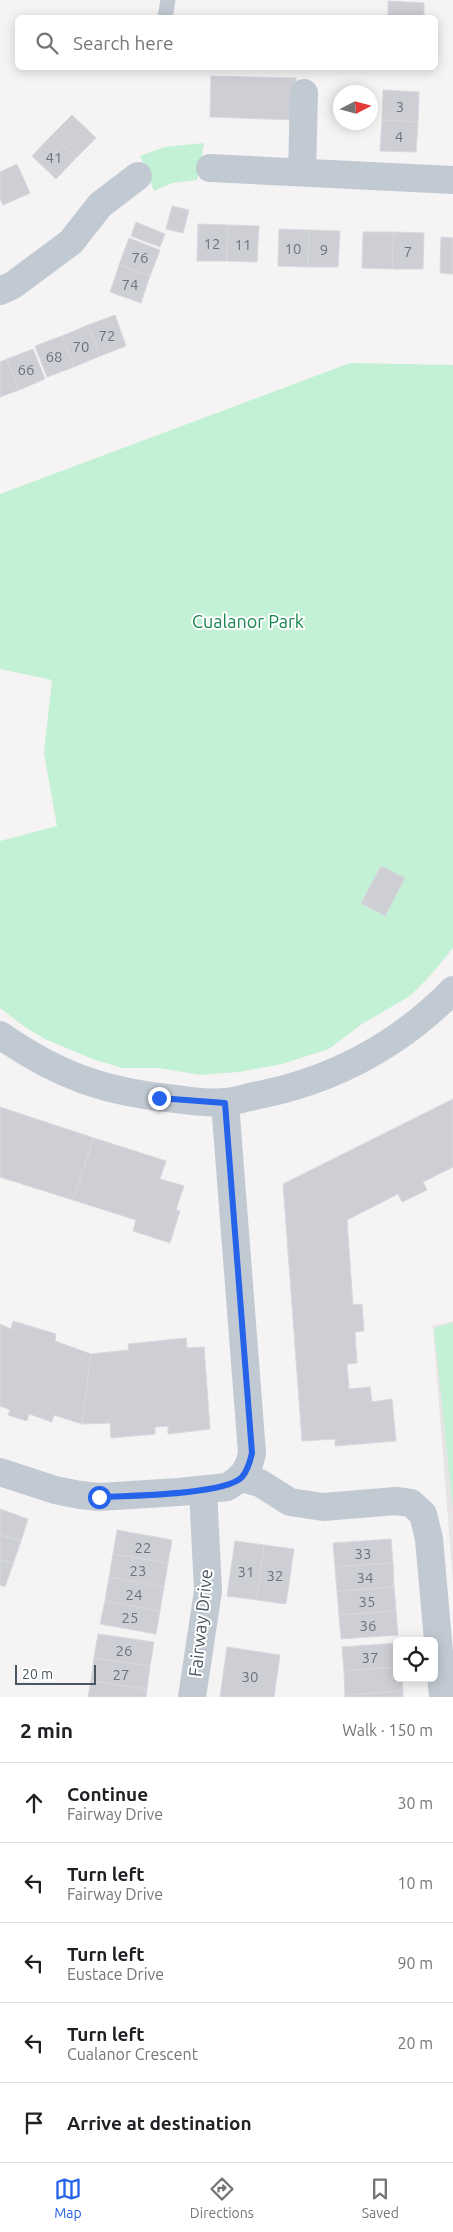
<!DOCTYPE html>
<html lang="en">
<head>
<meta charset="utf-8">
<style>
	body { margin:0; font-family:Ubuntu,sans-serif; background:#f6f6f6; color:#202124 }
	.controls { position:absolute; right:15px; bottom:15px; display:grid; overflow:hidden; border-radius:8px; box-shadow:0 2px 12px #0003 }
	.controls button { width:45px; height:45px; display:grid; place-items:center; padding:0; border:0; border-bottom:1px solid #e0e0e0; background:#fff; color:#202124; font:25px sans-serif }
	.compass { position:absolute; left:333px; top:85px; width:45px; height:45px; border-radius:50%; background:#fff; box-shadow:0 2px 12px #0003; rotate:84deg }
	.scale { position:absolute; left:15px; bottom:12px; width:81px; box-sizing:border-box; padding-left:5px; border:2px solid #4a5661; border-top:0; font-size:14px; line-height:18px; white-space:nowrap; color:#4a5661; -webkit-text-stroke:4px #fff; paint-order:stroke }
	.stop { position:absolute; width:15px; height:15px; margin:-11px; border:4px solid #2563eb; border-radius:50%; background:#fff }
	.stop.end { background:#2563eb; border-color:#fff; box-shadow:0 1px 5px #0008 }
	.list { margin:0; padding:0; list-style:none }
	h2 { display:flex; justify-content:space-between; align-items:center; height:65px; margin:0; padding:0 20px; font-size:21px }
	h2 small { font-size:16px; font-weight:400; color:#757577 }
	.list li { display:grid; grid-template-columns:32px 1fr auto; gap:15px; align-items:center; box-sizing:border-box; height:80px; padding:0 20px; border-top:1px solid #e0e0e0 }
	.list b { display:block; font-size:19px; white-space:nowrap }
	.list p { margin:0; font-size:16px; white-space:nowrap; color:#757577 }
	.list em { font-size:16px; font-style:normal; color:#757577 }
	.icon { flex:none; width:28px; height:28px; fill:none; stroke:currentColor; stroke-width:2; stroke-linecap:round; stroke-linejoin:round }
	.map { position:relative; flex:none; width:453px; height:1697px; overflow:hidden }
	.search { position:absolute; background:#fff; box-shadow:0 2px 12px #0003; left:15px; right:15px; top:15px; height:55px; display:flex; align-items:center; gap:12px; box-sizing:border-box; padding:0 18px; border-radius:8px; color:#757577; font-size:19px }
	.sheet { height:465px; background:#fff }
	nav { display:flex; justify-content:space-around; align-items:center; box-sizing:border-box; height:70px; border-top:1px solid #e0e0e0; background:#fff; font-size:14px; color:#757577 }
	nav a { display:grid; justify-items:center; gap:2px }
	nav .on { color:#2563eb }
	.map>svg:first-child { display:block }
	.education { fill:#e6e4e5 }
	.green { fill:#c3f1d5 }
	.building { fill:#cdcfd5; stroke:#d7d9de }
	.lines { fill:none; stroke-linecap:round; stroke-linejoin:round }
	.service { stroke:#c1cad2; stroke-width:15 }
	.minor { stroke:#c1cad2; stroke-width:28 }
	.route { stroke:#2563eb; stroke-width:6 }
	.labels { text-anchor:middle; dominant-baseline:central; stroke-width:4; stroke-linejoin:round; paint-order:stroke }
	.number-label { font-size:15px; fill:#6b747e }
	.park-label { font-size:18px; fill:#17864f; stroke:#fff }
	.street-label { font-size:18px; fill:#4a5661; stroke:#fff }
</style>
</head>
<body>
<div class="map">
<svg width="453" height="1697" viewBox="0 0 453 1697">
	<rect width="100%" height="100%" fill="#f5f3f3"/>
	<polygon class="education" points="453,1321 453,1583 433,1326"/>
	<g class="green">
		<polygon points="204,143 197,180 172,183 154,191 140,156 165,147"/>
		<polygon points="350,363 453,365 453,948 429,977 410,996 362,1024 329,1049 282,1064 239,1072 201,1075 158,1068 123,1068 95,1060 45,1039 25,1027 0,1008 0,841 57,826 44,753 52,680 0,669 0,494"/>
		<polygon points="453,1323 453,1508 434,1328"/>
	</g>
	<g class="building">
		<polygon points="388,1 424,3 424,18 388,18"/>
		<polygon points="211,76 296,78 295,120 210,117"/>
		<polygon points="383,90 419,92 418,122 382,120"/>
		<polygon points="72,115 96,138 76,158 52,135"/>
		<polygon points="382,120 418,122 416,152 380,151"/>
		<polygon points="52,135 76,158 56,179 32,156"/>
		<polygon points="17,164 30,193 3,205 0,198 0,172"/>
		<polygon points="172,206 189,210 183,233 166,229"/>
		<polygon points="136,222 165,234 160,247 131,236"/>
		<polygon points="198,224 228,225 227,261 197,261"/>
		<polygon points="228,225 259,226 257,262 227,261"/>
		<polygon points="279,229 309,230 308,267 278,266"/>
		<polygon points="309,230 340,231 338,267 308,267"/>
		<polygon points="363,232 394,232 392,269 362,268"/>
		<polygon points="394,232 424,233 423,269 392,269"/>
		<polygon points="441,237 453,238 453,274 440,273"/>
		<polygon points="129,238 160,250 150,276 119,265"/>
		<polygon points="119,265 150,276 141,303 110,292"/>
		<polygon points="115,315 126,346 100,356 88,325"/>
		<polygon points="88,325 100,356 74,367 62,336"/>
		<polygon points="62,336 74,367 47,377 35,346"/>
		<polygon points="33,349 45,379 19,390 7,359"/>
		<polygon points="7,359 19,390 0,397 0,362"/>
		<polygon points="381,866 405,878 385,916 361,903"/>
		<polygon points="453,1099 453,1167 423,1182 427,1190 402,1202 398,1194 347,1220 353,1305 362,1304 364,1331 355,1332 357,1363 347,1364 349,1389 370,1387 372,1402 392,1399 396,1441 335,1446 335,1439 302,1441 283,1184"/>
		<polygon points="0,1107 94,1138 73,1200 0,1177"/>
		<polygon points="94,1138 166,1161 160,1179 184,1186 176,1210 180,1211 170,1243 133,1231 136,1220 73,1200"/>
		<polygon points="13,1321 56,1334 55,1341 91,1354 82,1424 54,1415 52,1422 29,1414 27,1421 8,1415 10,1410 0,1406 0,1324 11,1329"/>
		<polygon points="186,1338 187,1348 204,1347 210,1429 168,1434 168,1426 155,1427 155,1434 111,1438 110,1423 82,1424 91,1354 129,1350 128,1344"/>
		<polygon points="0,1509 28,1519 21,1541 0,1535"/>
		<polygon points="117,1530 172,1540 168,1563 113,1554"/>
		<polygon points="0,1535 21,1541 13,1564 0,1560"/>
		<polygon points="391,1539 393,1563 335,1567 333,1543"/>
		<polygon points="235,1541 264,1545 257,1600 227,1596"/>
		<polygon points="264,1545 294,1549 286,1604 257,1600"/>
		<polygon points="113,1554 168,1563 164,1587 109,1577"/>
		<polygon points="0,1560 13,1564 5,1587 0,1585"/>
		<polygon points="393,1563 394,1587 337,1591 335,1567"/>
		<polygon points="109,1577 164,1587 160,1611 105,1601"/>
		<polygon points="394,1587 396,1611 339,1615 337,1591"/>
		<polygon points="105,1601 160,1611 156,1634 100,1624"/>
		<polygon points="396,1611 398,1635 341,1639 339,1615"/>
		<polygon points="98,1634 154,1642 150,1666 94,1658"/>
		<polygon points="397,1643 397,1667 344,1671 342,1647"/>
		<polygon points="227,1647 280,1655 274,1697 220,1697"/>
		<polygon points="94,1658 150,1666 147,1689 91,1681"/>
		<polygon points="397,1667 397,1678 402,1678 403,1691 345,1695 344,1671"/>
		<polygon points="91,1681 147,1689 146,1697 88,1697"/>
		<polygon points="403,1691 403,1697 345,1697 345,1695"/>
	</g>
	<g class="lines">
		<polyline class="service" points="165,18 168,0"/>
		<g class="minor">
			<polyline points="210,168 453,180"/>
			<polyline points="302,172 304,93"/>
			<polyline points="0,291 13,285 71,242 100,205 138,176"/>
			<path d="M0 1035C59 1076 105 1092 176 1099 192 1101 210 1104 226 1102 237 1101 248 1097 259 1095 334 1080 399 1045 453 990"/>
			<path d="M0 1472 55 1490 80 1495 99 1497 179 1492 227 1487C242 1478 249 1470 252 1453L225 1103"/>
			<polyline points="241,1478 260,1483 290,1502 323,1507 396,1501 411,1503 423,1514 429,1539 443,1697"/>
			<polyline points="192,1697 208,1591 203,1490"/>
		</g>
	</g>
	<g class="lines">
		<path class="route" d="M99 1497C125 1496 226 1495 242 1477 248 1470 250 1462 252 1453L225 1103 159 1098"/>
	</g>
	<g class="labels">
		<g class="number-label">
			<text x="400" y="106">3</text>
			<text x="399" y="136">4</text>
			<text x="54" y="157">41</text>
			<text x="212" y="243">12</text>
			<text x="243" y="244">11</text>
			<text x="293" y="248">10</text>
			<text x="324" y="249">9</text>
			<text x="408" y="251">7</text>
			<text x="140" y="257">76</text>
			<text x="130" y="284">74</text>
			<text x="107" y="335">72</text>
			<text x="81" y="346">70</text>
			<text x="54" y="356">68</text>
			<text x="26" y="369">66</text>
			<text x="143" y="1547">22</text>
			<text x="363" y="1553">33</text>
			<text x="138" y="1570">23</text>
			<text x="246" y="1571">31</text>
			<text x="275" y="1575">32</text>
			<text x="365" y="1577">34</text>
			<text x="134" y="1594">24</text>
			<text x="367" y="1601">35</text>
			<text x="130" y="1617">25</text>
			<text x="368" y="1625">36</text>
			<text x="124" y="1650">26</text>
			<text x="370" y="1657">37</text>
			<text x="121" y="1674">27</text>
			<text x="250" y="1676">30</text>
		</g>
		<g class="park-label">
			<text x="248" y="621">Cualanor Park</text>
		</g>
		<g class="street-label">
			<text transform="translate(200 1623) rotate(-84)">Fairway Drive</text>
		</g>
	</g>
</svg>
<div class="controls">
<button><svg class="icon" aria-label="locate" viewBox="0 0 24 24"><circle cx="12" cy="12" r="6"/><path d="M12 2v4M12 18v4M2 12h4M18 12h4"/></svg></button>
</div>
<svg class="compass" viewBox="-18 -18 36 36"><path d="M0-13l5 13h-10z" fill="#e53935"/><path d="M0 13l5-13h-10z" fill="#757577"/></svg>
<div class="scale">20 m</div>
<div class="stop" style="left:99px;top:1497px"></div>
<div class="stop end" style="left:159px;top:1098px"></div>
<div class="search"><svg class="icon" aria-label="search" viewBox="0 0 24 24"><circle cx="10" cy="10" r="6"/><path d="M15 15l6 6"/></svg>Search here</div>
</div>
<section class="sheet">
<h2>2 min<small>Walk · 150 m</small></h2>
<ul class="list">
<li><svg class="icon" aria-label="ahead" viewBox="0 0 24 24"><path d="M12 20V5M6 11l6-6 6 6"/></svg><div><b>Continue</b><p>Fairway Drive</p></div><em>30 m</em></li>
<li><svg class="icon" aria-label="left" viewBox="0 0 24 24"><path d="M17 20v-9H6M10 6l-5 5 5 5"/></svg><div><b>Turn left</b><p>Fairway Drive</p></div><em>10 m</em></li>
<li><svg class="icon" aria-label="left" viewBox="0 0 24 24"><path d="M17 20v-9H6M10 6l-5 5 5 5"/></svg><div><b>Turn left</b><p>Eustace Drive</p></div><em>90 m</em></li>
<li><svg class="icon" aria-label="left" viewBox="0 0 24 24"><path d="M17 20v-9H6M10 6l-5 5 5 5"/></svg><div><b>Turn left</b><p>Cualanor Crescent</p></div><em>20 m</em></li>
<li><svg class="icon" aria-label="arrive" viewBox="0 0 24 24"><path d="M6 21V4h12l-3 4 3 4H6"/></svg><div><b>Arrive at destination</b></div></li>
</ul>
</section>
<nav>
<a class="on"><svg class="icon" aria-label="map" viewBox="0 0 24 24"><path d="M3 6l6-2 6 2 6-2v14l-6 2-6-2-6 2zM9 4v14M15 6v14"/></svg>Map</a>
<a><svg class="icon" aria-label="directions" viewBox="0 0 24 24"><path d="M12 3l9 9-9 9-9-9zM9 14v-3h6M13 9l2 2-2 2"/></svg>Directions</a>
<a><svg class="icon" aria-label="saved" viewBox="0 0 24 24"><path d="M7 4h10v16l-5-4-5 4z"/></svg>Saved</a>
</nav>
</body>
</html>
